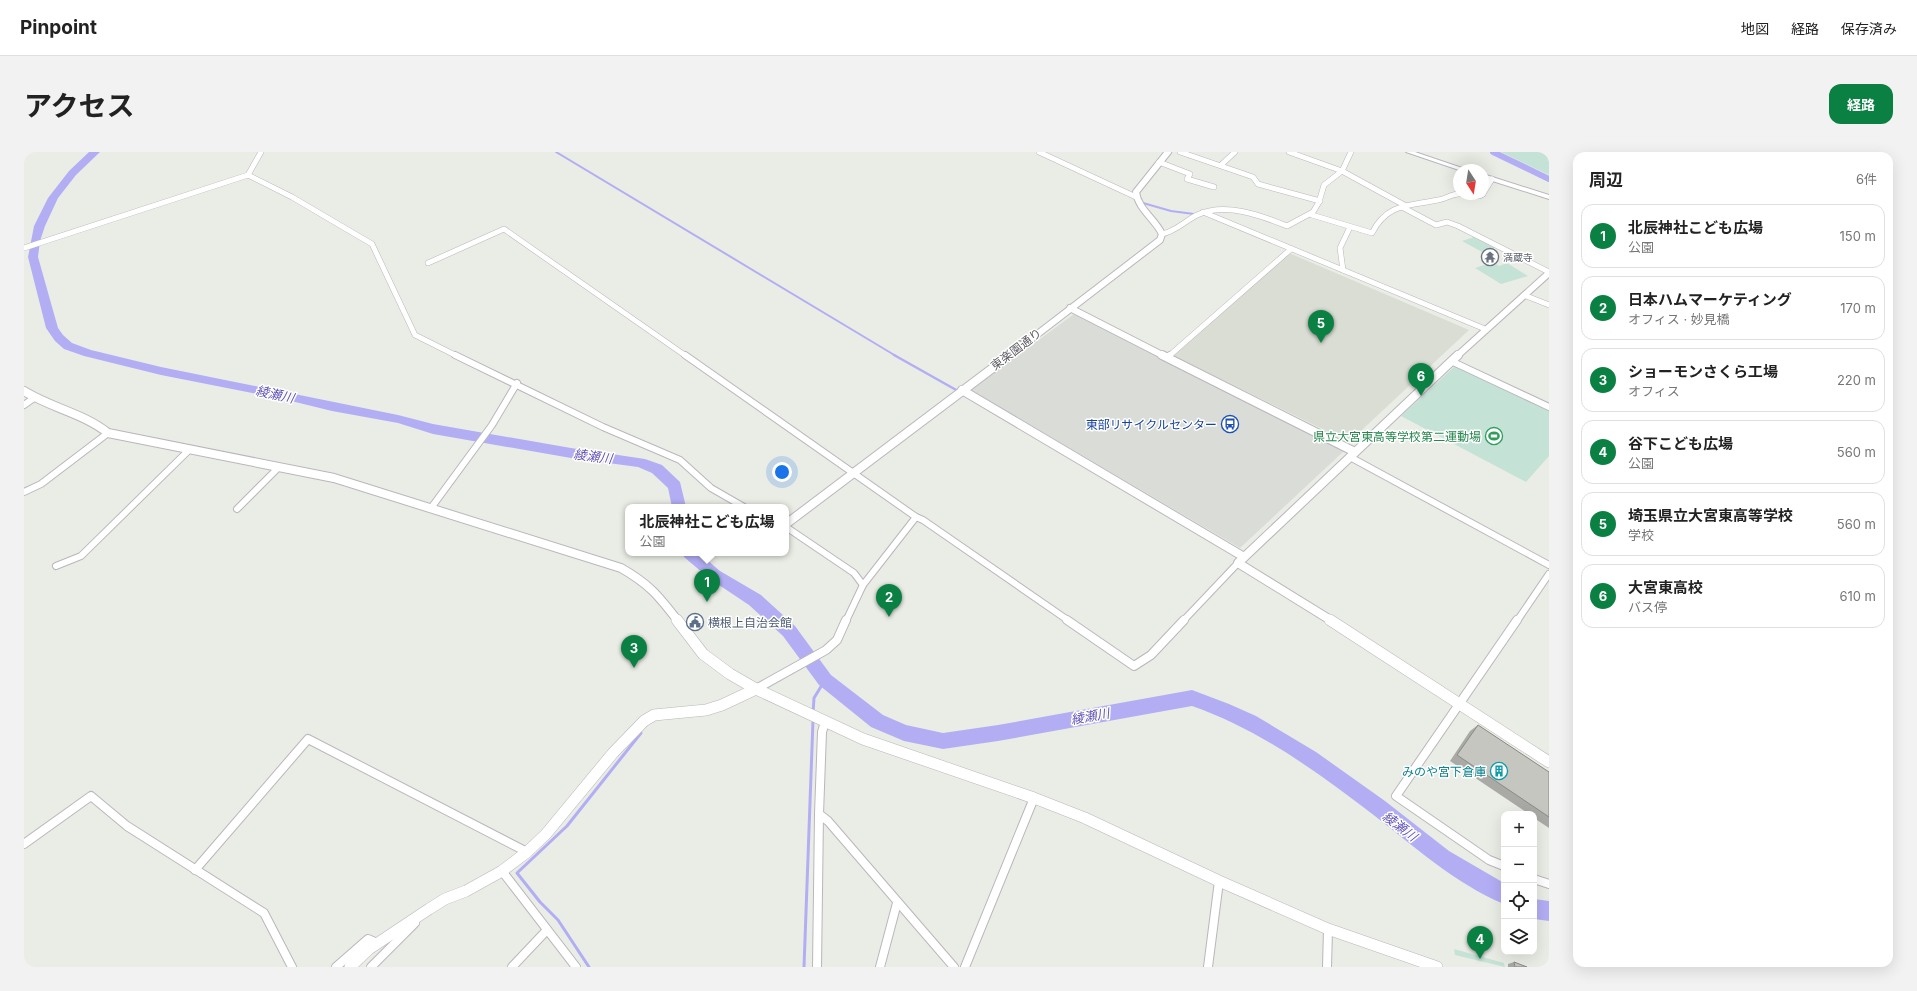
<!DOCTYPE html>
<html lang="ja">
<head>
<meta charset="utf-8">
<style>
	body { margin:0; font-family:Inter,"Noto Sans JP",sans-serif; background:#f2f2f2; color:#222 }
	.controls { position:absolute; right:12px; bottom:12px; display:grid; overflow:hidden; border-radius:8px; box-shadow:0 4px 16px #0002 }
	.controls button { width:36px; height:36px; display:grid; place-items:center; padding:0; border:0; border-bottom:1px solid #e0e0e0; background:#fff; color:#222; font:20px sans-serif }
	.compass { position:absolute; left:1429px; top:12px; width:36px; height:36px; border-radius:50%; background:#fff; box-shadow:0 4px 16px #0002; rotate:168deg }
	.you { position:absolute; left:758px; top:320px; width:14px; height:14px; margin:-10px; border:3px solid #fff; border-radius:50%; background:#1a73e8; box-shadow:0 0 0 6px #1a73e833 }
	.badge { display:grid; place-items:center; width:26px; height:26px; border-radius:50%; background:#0b8043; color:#fff; font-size:13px; font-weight:700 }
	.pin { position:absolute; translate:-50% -33px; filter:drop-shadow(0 1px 2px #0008) }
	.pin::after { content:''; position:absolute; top:21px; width:14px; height:12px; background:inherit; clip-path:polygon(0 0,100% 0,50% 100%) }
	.popup { position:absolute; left:601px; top:352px; width:164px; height:52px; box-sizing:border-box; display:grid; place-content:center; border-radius:8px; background:#fff; filter:drop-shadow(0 1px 3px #0005); font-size:13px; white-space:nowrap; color:#767676 }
	.popup b { font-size:15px; color:#222 }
	.popup::after { content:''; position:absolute; left:50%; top:100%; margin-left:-8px; border:8px solid transparent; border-top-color:#fff }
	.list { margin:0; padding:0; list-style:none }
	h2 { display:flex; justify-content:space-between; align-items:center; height:52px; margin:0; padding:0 16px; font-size:17px }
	h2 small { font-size:13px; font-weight:400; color:#767676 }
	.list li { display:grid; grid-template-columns:26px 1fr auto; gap:12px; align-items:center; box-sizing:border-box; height:64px; margin:0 8px 8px; padding:0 8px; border:1px solid #e0e0e0; border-radius:12px }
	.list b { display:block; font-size:15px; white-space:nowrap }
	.list p { margin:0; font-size:13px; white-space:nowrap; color:#767676 }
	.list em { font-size:13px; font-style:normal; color:#767676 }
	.icon { flex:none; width:22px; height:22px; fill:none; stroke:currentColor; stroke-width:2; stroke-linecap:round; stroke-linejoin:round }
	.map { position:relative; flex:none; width:1525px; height:815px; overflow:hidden; border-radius:12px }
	header { display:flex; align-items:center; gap:24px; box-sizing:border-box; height:56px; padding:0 20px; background:#fff; border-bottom:1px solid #e0e0e0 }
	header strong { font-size:19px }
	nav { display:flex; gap:22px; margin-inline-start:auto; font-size:14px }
	.intro { display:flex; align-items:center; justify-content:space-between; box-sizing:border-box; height:96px; padding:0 24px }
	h1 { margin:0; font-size:28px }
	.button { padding:10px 18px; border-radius:12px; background:#0b8043; color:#fff; font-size:14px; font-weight:700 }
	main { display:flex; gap:24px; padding:0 24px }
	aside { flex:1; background:#fff; border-radius:12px; box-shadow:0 4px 16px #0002 }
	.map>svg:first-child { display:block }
	.industrial { fill:#dadcd7 }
	.education { fill:#d9ddd3 }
	.green { fill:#c5e2d7 }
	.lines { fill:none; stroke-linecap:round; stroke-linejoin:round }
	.stream-far2 { stroke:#b3aef4; stroke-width:2 }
	.stream-far1 { stroke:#b3aef4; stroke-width:2.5 }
	.stream { stroke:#b3aef4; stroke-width:3 }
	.canal { stroke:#b3aef4; stroke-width:6 }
	.river { fill:#b3aef4; fill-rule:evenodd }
	.minor-far2-casing { stroke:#b9b7bd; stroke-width:6 }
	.minor-far1-casing { stroke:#b9b7bd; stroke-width:8 }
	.minor-casing { stroke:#b9b7bd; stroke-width:10 }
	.tertiary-far2-casing { stroke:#b9b7bd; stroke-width:8 }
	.tertiary-far1-casing { stroke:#b9b7bd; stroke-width:10 }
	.tertiary-casing { stroke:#b9b7bd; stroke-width:12 }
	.secondary-casing { stroke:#b8b6bd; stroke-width:2 }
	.minor-far2 { stroke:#fff; stroke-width:5 }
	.minor-far1 { stroke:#fff; stroke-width:6 }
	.minor { stroke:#fff; stroke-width:8 }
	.tertiary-far2 { stroke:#fff; stroke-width:6 }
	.tertiary-far1 { stroke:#fff; stroke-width:8 }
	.tertiary { stroke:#fff; stroke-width:11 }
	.secondary { fill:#fff; fill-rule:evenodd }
	.wall { fill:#a9aaa5 }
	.building { fill:#c5c6c0; stroke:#8a8b86 }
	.labels { text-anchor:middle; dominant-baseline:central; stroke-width:3; stroke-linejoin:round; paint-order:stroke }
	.far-worship-label { font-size:10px; fill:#5b616d; stroke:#fff; text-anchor:start }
	.street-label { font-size:12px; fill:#5e5d64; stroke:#fff }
	.transit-label { font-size:12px; fill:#164399; stroke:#fff; text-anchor:end }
	.leisure-label { font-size:12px; fill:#27864d; stroke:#fff; text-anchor:end }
	.service-label { font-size:12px; fill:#4e5e75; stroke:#fff; text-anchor:start }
	.culture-label { font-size:12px; fill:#0d838f; stroke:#fff; text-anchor:end }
	.water-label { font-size:13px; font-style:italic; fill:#6154b5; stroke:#fff }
</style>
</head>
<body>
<header>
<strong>Pinpoint</strong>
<nav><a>地図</a><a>経路</a><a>保存済み</a></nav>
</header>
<div class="intro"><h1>アクセス</h1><a class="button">経路</a></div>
<main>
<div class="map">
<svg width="1525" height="815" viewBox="0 0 1525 815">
	<rect width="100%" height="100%" fill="#eaede5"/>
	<polygon class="industrial" points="1050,162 1260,268 1320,299 1216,396 947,238"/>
	<polygon class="education" points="1265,101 1445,178 1325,290 1148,203"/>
	<g class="green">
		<polygon points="1477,0 1525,0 1525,23"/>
		<polygon points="1453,84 1473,95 1458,100 1438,89"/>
		<polygon points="1469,110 1475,114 1483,111 1504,124 1477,132 1451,116"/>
		<polygon points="1431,214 1525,258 1525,304 1502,330 1377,264"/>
		<polygon points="1430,797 1480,811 1481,815 1431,803"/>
	</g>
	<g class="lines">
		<g class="stream-far2">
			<polyline points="532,0 872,204"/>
			<polyline points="1119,51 1147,59 1170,62"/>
		</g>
		<polyline class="stream-far1" points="870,203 934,239"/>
		<g class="stream">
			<polyline points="789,561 790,546 801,528"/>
			<polyline points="565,815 534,768 516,750 493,721 543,674 617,581"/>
			<polyline points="780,815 789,568"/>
		</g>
		<polyline class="canal" points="1469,0 1525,27"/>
		<g class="river">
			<polygon points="65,0 76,0 52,23 34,46 21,74 16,89 14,105 34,176 39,183 48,191 67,198 137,215 374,263 409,272 547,296 621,307 638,313 656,330 662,355 648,355 644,336 628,321 614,315 547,306 409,282 374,271 308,259 259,247 137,223 60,204 40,197 31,189 22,176 4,105 10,74 24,46 45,19"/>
			<path d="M658 401H675L696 419 737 443 771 474 807 523 859 563 882 573 919 581 974 573 1168 538 1205 552 1232 564 1292 600 1361 649 1425 699 1480 731V752C1430 731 1390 694 1347 661 1292 619 1234 577 1168 554L974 589 919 597 880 589 847 575 795 533 759 484 725 453 686 427 660 405Z"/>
			<polygon points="1510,747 1525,749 1525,769 1510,767"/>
		</g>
		<g class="minor-far2-casing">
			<g id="minor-far2">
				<polyline points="1015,0 1112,45"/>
				<polyline points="1156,0 1229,25 1234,32 1296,49"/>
				<polyline points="1265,0 1318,19 1382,54"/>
				<polyline points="1135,10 1166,22 1163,27 1190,35"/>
				<polyline points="1197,13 1211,0"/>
				<polyline points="224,23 268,45 348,92 391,183 433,204"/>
				<polyline points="1439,42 1456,44 1459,42"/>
				<polyline points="1459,42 1468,27"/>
				<polyline points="1378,55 1412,73 1423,70 1434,74 1525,120"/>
				<polyline points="1179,60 1461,177"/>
				<path d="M1288 63 1348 81C1363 51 1385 54 1414 48 1422 47 1427 42 1435 42"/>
				<path d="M1138 82C1152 79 1161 69 1173 63 1201 50 1236 63 1263 74L1289 60 1295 50 1300 33 1318 19 1327 0"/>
				<polyline points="0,96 224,23 237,0"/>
				<polyline points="404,111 480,77 662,204"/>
				<polyline points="1319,118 1316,96 1326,75"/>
				<polyline points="1500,143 1525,153"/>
				<polyline points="1145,204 1267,97"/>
			</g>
		</g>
		<g class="minor-far1-casing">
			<g id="minor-far1">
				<polyline points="431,203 579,275 656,308 687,336 720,355"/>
				<polyline points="661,203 892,365 899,368 1045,469"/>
				<polyline points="1143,205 1146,203"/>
				<polyline points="1427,209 1525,255"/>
				<polyline points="0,253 10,246"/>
				<polyline points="1326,305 1525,413"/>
				<polyline points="0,340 17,332 84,281"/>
				<polyline points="407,356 468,273 493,231"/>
				<polyline points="213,357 255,315"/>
				<polyline points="762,375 830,421 839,433 822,469"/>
				<polyline points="32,414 57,404 165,298"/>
				<polyline points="839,433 892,365"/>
				<polyline points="1159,469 1214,411"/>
				<polyline points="1493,469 1525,422"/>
			</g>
		</g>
		<g class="minor-casing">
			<g id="minor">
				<polyline points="1043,468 1110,514 1127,503 1160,468"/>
				<polyline points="732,537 802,498 813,488 822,468"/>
				<polyline points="801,570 798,580 795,662 804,669 930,815"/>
				<polyline points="0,692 67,644 103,674 240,761 268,815"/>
				<polyline points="1480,714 1465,708 1372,644 1493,468"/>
				<polyline points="171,718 284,587 503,700"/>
				<polyline points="478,719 552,815"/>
				<polyline points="1510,727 1525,732"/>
				<polyline points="312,815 344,787 353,791"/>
				<polyline points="347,815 391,771"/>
				<polyline points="488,815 523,778"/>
				<polyline points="793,815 795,662"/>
				<polyline points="856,815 873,751"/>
				<polyline points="941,815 1010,646"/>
				<polyline points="1184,815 1195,729"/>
				<polyline points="1303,815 1304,777"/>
			</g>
		</g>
		<g class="tertiary-far2-casing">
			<g id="tertiary-far2">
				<polyline points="1046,156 1140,204"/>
				<path d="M985 204 1136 88 1138 82C1131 67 1114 57 1112 40L1144 0"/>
				<polyline points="1433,204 1525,121"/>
			</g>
		</g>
		<g class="tertiary-far1-casing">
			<g id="tertiary-far1">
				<polyline points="1138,203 1331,300"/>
				<polyline points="938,238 1220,405"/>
				<path d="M0 239C27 256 59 261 84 281L310 326 597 416C625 432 634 443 654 469"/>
				<polyline points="762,372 986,203"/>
				<polyline points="1308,469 1214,411 1434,203"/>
			</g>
		</g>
		<g class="tertiary-casing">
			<g id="tertiary">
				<polyline points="653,468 679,502 706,522 732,537 839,587 1010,646 1061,666 1195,729 1304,777 1413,815"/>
				<polyline points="1306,468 1525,610"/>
				<polyline points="326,815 345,797 405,757 421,747 442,739 478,719 503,700 522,682 589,601 620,569 630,563 682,558 698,553 732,537"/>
			</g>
		</g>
		<g class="secondary-casing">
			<g id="secondary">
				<polygon points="1382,0 1391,0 1444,18 1435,18"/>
				<polygon points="1459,22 1525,43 1525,47 1459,26"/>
			</g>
		</g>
		<use href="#minor-far2" class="minor-far2"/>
		<use href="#minor-far1" class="minor-far1"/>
		<use href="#minor" class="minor"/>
		<use href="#tertiary-far2" class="tertiary-far2"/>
		<use href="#tertiary-far1" class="tertiary-far1"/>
		<use href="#tertiary" class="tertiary"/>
		<use href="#secondary" class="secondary"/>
	</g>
	<g class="wall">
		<polygon points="1454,573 1525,620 1525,676 1510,666 1510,662 1505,662 1426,609 1446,579"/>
		<polygon points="1490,810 1503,815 1484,815 1484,812"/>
	</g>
	<g class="building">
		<polygon points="1454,573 1525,620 1525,665 1433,603"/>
		<polygon points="1490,810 1503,815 1491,815"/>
	</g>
	<defs>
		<g id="temple-ring" transform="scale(0.9)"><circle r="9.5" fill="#fff" stroke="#6b7280" stroke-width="1.5"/><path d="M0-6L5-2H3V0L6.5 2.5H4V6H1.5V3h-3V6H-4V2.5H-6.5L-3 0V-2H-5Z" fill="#6b7280"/></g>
		<g id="bus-ring" transform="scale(0.9)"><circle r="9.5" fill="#fff" stroke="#1a4fb4" stroke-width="1.5"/><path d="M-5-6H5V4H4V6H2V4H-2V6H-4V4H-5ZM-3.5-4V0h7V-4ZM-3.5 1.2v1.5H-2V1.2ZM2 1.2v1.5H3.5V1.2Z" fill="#1a4fb4"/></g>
		<g id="stadium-ring" transform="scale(0.9)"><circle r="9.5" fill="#fff" stroke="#2e9e5b" stroke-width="1.5"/><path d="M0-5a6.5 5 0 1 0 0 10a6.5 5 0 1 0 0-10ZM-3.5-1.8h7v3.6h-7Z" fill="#2e9e5b"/></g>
		<g id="civic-ring" transform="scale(0.9)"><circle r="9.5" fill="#fff" stroke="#5c6f8a" stroke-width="1.5"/><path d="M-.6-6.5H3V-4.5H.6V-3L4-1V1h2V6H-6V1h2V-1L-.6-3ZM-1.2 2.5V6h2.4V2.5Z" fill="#5c6f8a"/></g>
		<g id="building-ring" transform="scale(0.9)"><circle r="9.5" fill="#fff" stroke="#0f9aa8" stroke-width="1.5"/><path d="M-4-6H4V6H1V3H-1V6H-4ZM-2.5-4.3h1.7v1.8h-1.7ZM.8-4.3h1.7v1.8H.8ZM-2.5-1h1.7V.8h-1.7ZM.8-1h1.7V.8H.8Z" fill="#0f9aa8"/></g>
	</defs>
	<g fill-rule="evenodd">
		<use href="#temple-ring" x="1466" y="105"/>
		<use href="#bus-ring" x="1206" y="272"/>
		<use href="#stadium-ring" x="1470" y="284"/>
		<use href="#civic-ring" x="671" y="470"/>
		<use href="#building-ring" x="1475" y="619"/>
	</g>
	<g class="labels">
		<g class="far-worship-label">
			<text x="1479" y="105">満蔵寺</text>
		</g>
		<g class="street-label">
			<text transform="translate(992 197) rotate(-37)">東楽園通り</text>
		</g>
		<g class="transit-label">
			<text x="1193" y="272">東部リサイクルセンター</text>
		</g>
		<g class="leisure-label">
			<text x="1457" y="284">県立大宮東高等学校第二運動場</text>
		</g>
		<g class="service-label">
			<text x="684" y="470">横根上自治会館</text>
		</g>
		<g class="culture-label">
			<text x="1462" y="619">みのや宮下倉庫</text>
		</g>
		<g class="water-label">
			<text transform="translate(251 242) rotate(12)">綾瀬川</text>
			<text transform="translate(569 304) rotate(7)">綾瀬川</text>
			<text transform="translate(1066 564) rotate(-10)">綾瀬川</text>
			<text transform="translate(1376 674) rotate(37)">綾瀬川</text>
		</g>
	</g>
</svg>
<div class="controls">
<button>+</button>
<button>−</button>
<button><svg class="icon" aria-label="locate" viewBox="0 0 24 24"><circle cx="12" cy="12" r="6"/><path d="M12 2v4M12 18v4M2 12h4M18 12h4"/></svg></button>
<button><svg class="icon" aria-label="layers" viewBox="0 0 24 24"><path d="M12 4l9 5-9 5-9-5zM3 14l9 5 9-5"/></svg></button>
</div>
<svg class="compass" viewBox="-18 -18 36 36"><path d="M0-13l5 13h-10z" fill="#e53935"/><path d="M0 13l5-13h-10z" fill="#767676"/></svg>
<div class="you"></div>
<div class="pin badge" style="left:683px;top:450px">1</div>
<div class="popup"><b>北辰神社こども広場</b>公園</div>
<div class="pin badge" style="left:865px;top:465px">2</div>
<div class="pin badge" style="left:610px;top:516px">3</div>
<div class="pin badge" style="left:1456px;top:807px">4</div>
<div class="pin badge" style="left:1297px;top:191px">5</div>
<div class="pin badge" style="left:1397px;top:244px">6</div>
</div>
<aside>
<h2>周辺<small>6件</small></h2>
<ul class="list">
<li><span class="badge">1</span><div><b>北辰神社こども広場</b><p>公園</p></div><em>150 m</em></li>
<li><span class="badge">2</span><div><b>日本ハムマーケティング</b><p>オフィス · 妙見橋</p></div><em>170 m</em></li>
<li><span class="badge">3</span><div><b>ショーモンさくら工場</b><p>オフィス</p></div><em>220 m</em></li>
<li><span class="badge">4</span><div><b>谷下こども広場</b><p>公園</p></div><em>560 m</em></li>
<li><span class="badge">5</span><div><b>埼玉県立大宮東高等学校</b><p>学校</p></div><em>560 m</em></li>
<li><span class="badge">6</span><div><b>大宮東高校</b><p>バス停</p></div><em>610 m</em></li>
</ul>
</aside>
</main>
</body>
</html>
